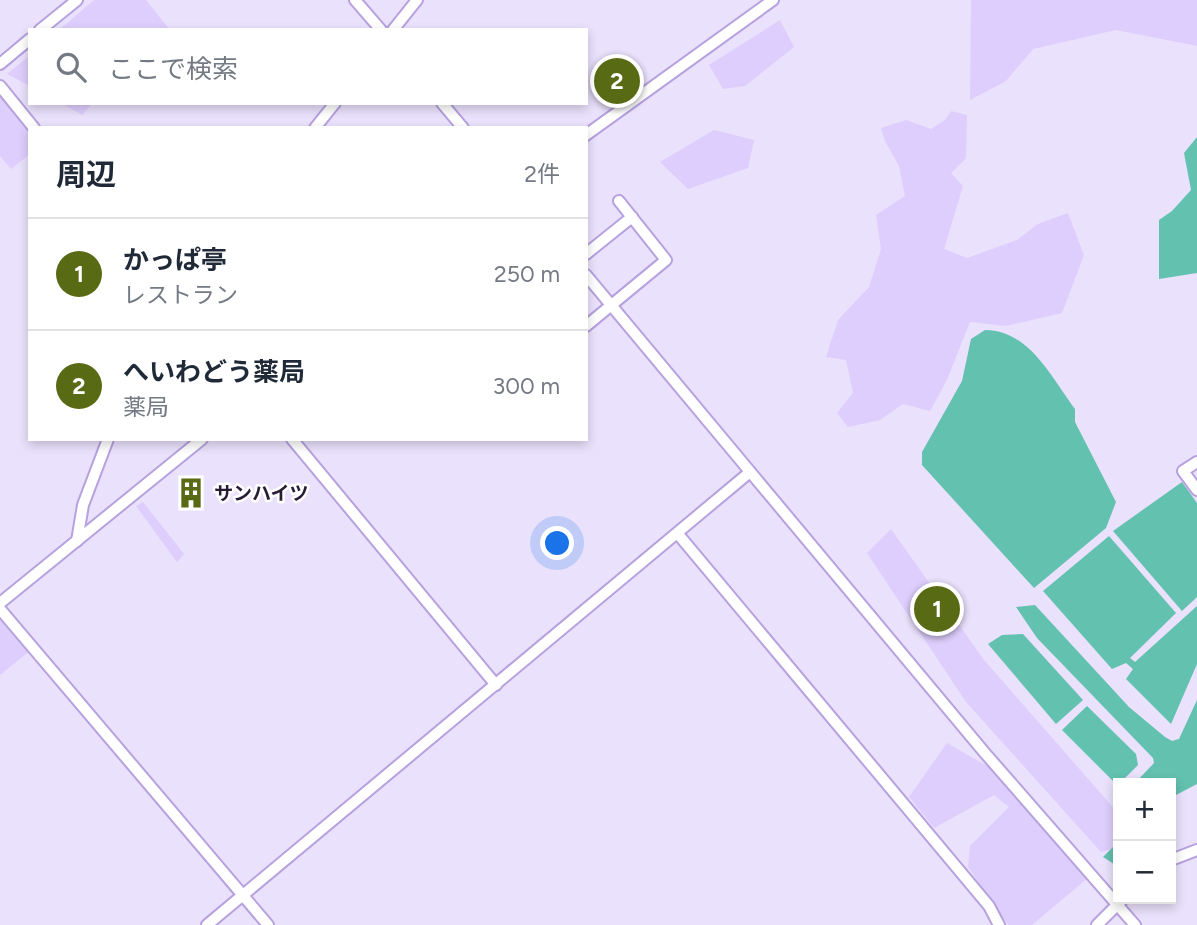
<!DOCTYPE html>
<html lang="ja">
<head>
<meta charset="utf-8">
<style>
	body { margin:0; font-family:Figtree,"Noto Sans JP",sans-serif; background:#f2f2f3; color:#1f2937 }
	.controls { position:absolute; right:21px; bottom:21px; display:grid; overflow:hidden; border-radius:0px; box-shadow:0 4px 10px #0003 }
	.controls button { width:63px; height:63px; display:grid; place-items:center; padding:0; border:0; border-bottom:2px solid #e0e1e3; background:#fff; color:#1f2937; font:35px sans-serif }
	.you { position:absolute; left:558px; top:544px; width:24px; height:24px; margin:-18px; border:5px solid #fff; border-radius:50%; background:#1a73e8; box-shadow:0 0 0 10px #1a73e833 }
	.badge { display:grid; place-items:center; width:46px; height:46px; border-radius:50%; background:#596a15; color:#fff; font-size:23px; font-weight:700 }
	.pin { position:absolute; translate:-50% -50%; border:4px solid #fff; box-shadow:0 2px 7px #0006 }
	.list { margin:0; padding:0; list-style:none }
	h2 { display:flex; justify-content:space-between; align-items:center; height:91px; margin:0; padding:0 28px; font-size:30px }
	h2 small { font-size:23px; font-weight:400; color:#747a83 }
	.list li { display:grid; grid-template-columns:46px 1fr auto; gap:21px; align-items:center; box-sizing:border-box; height:112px; padding:0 28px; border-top:2px solid #e0e1e3 }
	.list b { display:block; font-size:26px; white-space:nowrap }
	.list p { margin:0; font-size:23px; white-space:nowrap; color:#747a83 }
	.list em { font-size:23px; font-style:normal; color:#747a83 }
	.icon { flex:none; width:38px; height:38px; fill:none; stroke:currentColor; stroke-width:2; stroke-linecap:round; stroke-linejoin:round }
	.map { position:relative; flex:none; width:1197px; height:925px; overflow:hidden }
	.search { position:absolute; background:#fff; box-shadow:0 4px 10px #0003; left:28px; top:28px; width:560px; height:77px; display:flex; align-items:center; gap:18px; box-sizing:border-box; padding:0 24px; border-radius:0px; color:#747a83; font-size:26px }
	.panel { position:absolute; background:#fff; box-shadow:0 4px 10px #0003; left:28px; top:126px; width:560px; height:315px; border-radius:0px }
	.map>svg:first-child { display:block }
	.green { fill:#decefd }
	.water { fill:#63c1b0 }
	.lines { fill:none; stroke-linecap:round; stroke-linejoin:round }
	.minor-casing { stroke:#b7a1df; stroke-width:14 }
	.minor { stroke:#fff; stroke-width:10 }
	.labels { text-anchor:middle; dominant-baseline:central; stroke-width:5; stroke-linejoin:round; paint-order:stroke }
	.poi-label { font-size:19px; font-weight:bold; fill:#261d35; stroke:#fff; text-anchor:start }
</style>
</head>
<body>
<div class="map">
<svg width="1197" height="925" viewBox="0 0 1197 925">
	<rect width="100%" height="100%" fill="#eae1fc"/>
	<g class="green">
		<polygon points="94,0 146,0 170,30 59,30"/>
		<polygon points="971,0 1197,0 1197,46 1116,30 1033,49 1006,81 970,100"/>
		<polygon points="780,20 794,47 745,86 723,89 709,65"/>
		<polygon points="30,55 30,86 7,74"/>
		<polygon points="0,85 30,128 30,154 11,169 0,156"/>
		<polygon points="61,103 93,103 82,115"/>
		<polygon points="951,111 967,115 966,158 951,173 963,186 944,249 967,258 1017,240 1038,224 1068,213 1084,255 1062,313 1006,326 970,322 947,380 930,411 903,404 880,420 848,427 837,413 853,393 846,360 826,357 838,320 869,287 881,249 876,215 905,196 899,166 885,141 881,128 906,120 931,129 945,120"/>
		<polygon points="714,130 754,140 748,168 688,189 660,162"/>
		<polygon points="143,502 184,554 177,562 136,506"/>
		<polygon points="891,529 984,660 1118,813 1118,847 1101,852 966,702 867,553"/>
		<polygon points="0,617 31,650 0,675"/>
		<polygon points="947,743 994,770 1089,877 1032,925 1008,925 968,867 970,846 1009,807 994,795 934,828 909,797"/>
	</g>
	<g class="water">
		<polygon points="1197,137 1197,273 1159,279 1159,220 1172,211 1191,190 1184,153"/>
		<path d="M985 330C1029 330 1051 377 1075 409V422L1116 502 1106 528 1034 588 922 465V452L962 381 971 339Z"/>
		<polygon points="1182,482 1197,503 1197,597 1182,611 1113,531"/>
		<polygon points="1109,536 1176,613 1130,658 1135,662 1197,606 1197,664 1171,724 1126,679 1133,669 1126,663 1112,669 1043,591"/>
		<polygon points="1035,605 1129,707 1165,737 1172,741 1179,739 1197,700 1197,784 1176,795 1171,812 1171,783 1135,783 1154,763 1153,758 1037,638 1016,607"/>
		<polygon points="1023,634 1083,700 1056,724 988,644 1002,635"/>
		<polygon points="1087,706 1136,754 1138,765 1120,783 1114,782 1062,730"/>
		<polygon points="1118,842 1118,865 1117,866 1103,857"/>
	</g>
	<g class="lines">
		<g class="minor-casing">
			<g id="minor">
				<polyline points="355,0 381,30"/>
				<polyline points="40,30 77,0"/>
				<polyline points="393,30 417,0"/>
				<polyline points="0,64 30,39"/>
				<polyline points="0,86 34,128"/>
				<polyline points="442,103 463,128"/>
				<polyline points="315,128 335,103"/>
				<polyline points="586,135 773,0"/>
				<polyline points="586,254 632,217"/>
				<polyline points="586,275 984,752 1135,925"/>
				<polyline points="586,326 666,260 619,201"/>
				<polyline points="292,439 496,685"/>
				<polyline points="1197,462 1183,471 1197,490"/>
				<polyline points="678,534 989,906 999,925"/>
				<polyline points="77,541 83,505 108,439"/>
				<polyline points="0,603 202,439"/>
				<polyline points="0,609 268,925"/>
				<polyline points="1171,860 1197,850"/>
				<polyline points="207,925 750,472"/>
				<polyline points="1097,925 1123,899"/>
			</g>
		</g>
		<use href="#minor" class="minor"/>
	</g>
	<defs>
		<g id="building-bare" transform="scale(2.415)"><path d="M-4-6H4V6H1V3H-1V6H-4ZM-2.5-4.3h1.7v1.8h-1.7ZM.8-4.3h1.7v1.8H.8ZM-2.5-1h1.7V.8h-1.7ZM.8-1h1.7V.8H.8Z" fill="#596a15" stroke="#fff" stroke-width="2.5" paint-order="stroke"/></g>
	</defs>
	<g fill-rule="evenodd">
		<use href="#building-bare" x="191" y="493"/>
	</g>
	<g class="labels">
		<g class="poi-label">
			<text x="214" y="493">サンハイツ</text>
		</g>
	</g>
</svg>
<div class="controls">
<button>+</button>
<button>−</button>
</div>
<div class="you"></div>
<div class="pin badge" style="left:937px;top:609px">1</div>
<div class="pin badge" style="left:617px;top:81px">2</div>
<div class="search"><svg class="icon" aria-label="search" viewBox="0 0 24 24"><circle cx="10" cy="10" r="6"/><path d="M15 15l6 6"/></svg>ここで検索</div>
<section class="panel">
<h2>周辺<small>2件</small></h2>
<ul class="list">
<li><span class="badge">1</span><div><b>かっぱ亭</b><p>レストラン</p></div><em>250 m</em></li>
<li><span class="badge">2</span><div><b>へいわどう薬局</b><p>薬局</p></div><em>300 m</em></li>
</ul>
</section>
</div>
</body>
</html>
